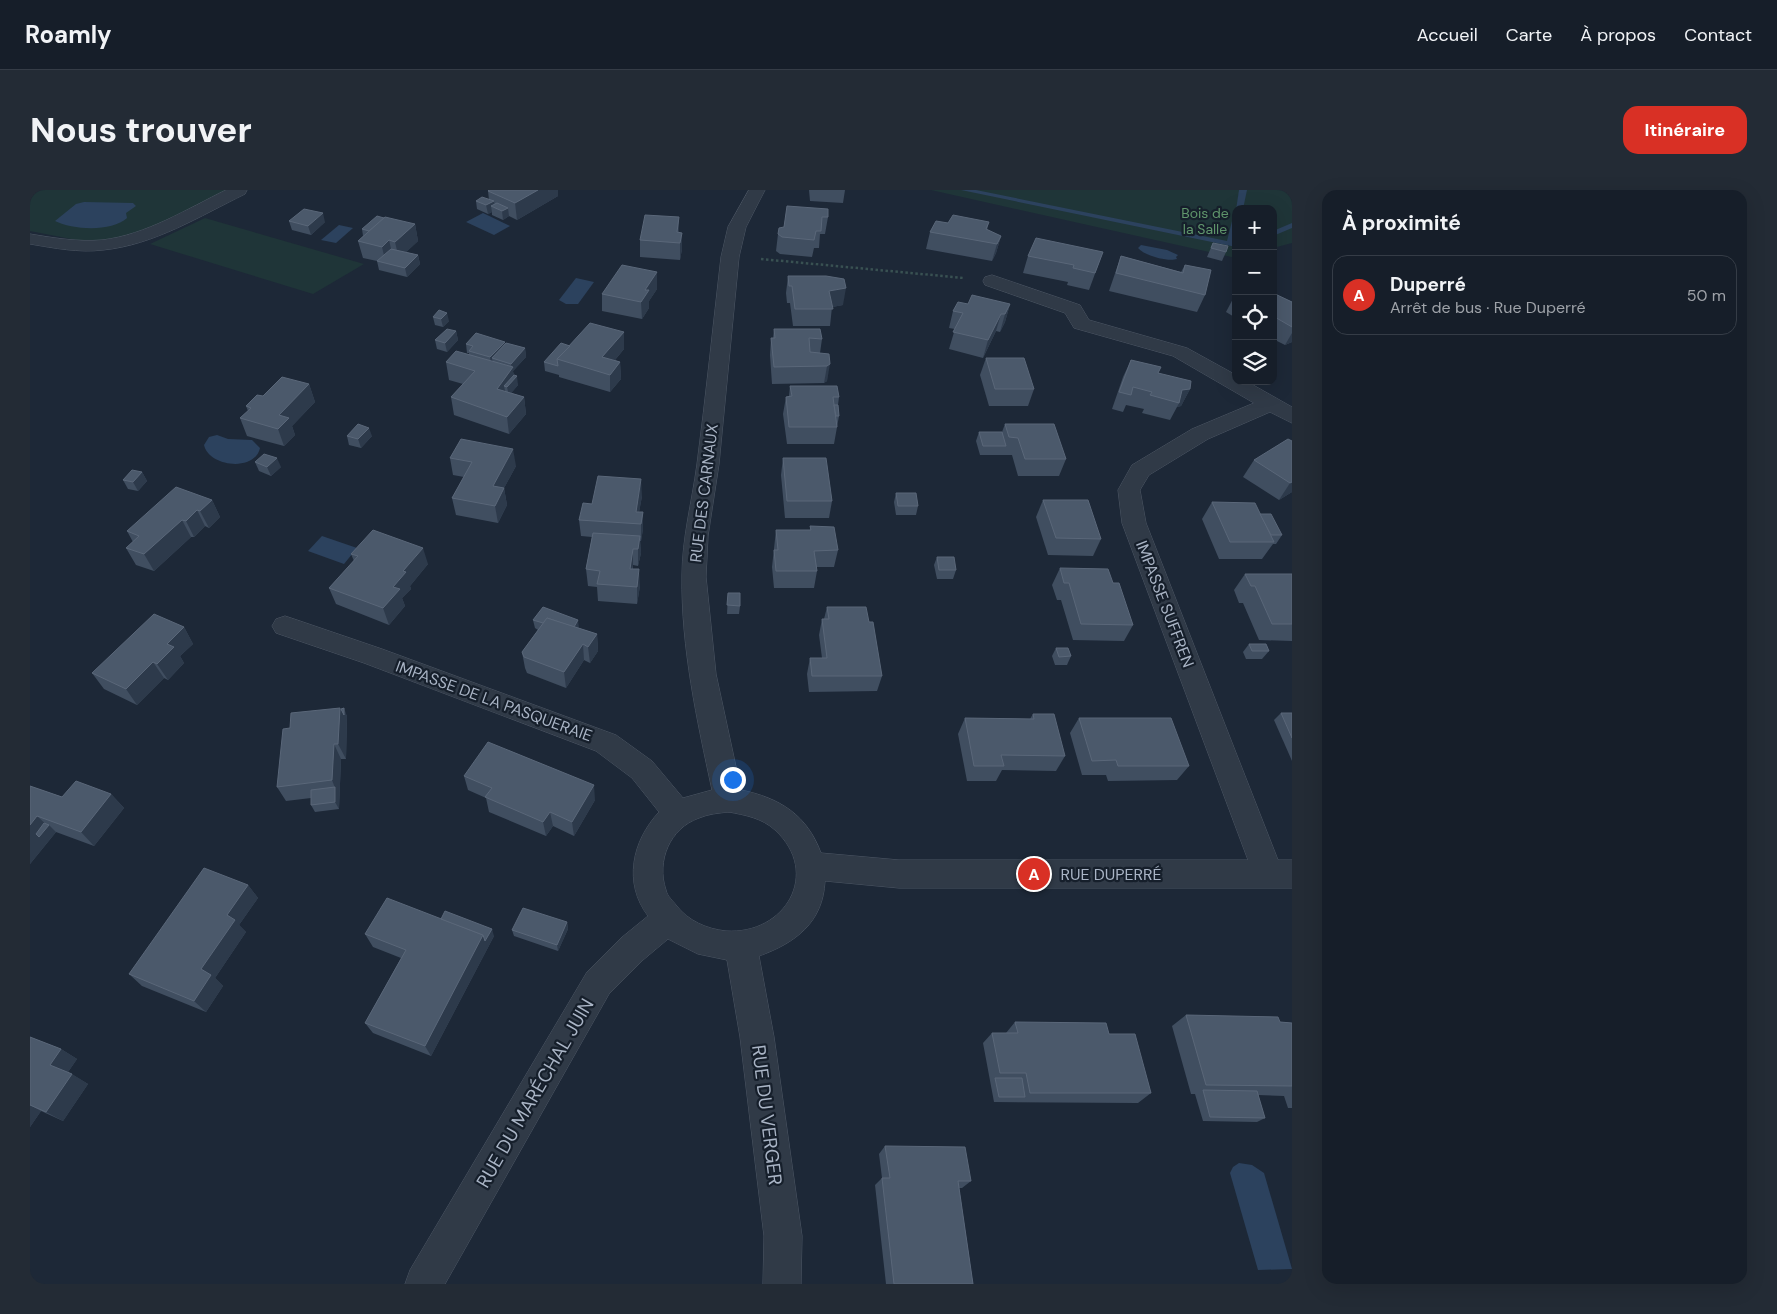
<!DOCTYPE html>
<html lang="fr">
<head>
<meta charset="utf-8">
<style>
	body { margin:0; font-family:"DM Sans",sans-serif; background:#232b35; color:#f1f3f6 }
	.controls { position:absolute; right:15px; top:15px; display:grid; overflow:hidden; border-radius:10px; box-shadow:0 5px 20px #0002 }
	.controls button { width:45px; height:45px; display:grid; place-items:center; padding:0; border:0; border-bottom:1px solid #353c46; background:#161e29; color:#f1f3f6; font:25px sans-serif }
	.you { position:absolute; left:702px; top:589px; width:18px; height:18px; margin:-12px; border:4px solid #fff; border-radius:50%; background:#1a73e8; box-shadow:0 0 0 8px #1a73e833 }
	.badge { display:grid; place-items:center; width:32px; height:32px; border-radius:50%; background:#d93025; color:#fff; font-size:16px; font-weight:700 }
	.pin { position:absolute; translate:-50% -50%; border:2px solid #fff; box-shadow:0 1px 5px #0006 }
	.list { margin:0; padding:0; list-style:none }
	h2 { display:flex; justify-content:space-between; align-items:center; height:65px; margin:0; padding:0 20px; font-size:21px }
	h2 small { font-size:16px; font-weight:400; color:#9ea2a8 }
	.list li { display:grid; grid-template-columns:32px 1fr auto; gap:15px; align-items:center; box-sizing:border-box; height:80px; margin:0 10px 10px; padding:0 10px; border:1px solid #353c46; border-radius:15px }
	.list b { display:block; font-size:19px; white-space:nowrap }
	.list p { margin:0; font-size:16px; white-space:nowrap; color:#9ea2a8 }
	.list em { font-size:16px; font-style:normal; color:#9ea2a8 }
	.icon { flex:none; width:28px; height:28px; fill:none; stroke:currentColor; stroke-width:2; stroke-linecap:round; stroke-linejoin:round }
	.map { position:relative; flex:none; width:1262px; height:1094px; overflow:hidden; border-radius:15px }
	header { display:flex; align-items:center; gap:30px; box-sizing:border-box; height:70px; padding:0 25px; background:#161e29; border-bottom:1px solid #353c46 }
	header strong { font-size:24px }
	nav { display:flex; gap:28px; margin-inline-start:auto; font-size:18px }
	.intro { display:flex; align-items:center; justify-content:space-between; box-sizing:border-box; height:120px; padding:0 30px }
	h1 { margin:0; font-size:35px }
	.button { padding:12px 22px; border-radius:15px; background:#d93025; color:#fff; font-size:18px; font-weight:700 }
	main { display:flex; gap:30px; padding:0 30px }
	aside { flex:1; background:#161e29; border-radius:15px; box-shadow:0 5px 20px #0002 }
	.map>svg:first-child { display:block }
	.green { fill:#1f3538 }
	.water { fill:#2c425e }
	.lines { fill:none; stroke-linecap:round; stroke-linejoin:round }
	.stream { fill:#2c425e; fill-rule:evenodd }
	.minor-casing { stroke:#4d5765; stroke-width:1 }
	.path { stroke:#395152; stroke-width:2.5; stroke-dasharray:2.5 2.5; stroke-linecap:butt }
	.minor { fill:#303a47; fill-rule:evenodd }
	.wall { fill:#404e60 }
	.shaded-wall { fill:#2d3a4b }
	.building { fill:#4b596b; stroke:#5a6779 }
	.labels { text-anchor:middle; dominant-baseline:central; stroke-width:4.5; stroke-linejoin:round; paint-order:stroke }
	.far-park-label { font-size:14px; fill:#60966c; stroke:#161f2b }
	.street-label { font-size:16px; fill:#a9b4c5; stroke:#161f2b }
	.near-street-label { font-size:19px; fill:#a9b4c5; stroke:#161f2b }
</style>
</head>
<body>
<header>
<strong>Roamly</strong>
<nav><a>Accueil</a><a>Carte</a><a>À propos</a><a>Contact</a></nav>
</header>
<div class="intro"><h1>Nous trouver</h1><a class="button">Itinéraire</a></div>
<main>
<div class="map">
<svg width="1262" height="1094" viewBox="0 0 1262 1094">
	<rect width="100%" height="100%" fill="#1d2837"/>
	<g class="green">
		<polygon points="0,0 209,0 121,43 72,55 0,41"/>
		<polygon points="901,0 1262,0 1262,53 1243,58 1243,19 1206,19 1206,68"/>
		<polygon points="175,28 334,74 283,104 120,54"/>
	</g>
	<g class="water">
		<path d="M54 12 103 13 106 16 96 23 97 28C82 42 43 40 25 31L46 14Z"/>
		<polygon points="453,23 480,36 464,45 436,32"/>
		<polygon points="309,35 323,38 306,53 291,50"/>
		<path d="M1111 55 1137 60 1148 65 1146 67 1147 69C1138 72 1115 66 1108 58Z"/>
		<polygon points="546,88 564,92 548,114 536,114 529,110"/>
		<path d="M187 245 198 249 222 250 230 258C225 282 179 277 174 255L179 247Z"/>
		<polygon points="292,346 327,358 314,374 278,361"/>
		<polygon points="1209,973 1222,975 1234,983 1262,1079 1228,1080 1200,983 1203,977"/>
	</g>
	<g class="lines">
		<g class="stream">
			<polygon points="931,0 946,0 1197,51 1202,31 1206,29 1206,57"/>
			<polygon points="1209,0 1217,0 1213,19 1206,20"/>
			<polygon points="1262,33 1262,38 1243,46 1243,41"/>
		</g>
		<g class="minor-casing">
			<g id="minor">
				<path d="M196 0H217L215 4C170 26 124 55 73 60 49 63 24 58 0 54V44C24 48 48 52 72 50 116 45 157 19 196 0Z"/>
				<path d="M719 0H735L716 37 709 67 689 274 678 346 676 387 686 484 711 600C750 608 777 625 791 663L869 670H1218L1092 333 1088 300 1102 275 1162 239 1224 213 1143 166 1044 138 1035 123 955 95 953 91 955 87 962 85 1050 115 1059 130 1157 158 1206 185V191H1216L1262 217V233L1240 222 1178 249 1119 285 1110 300 1116 333 1248 670H1262V698H869L795 691C793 733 765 753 729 766L744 847 772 1046 771 1094H733L734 1046 710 847 697 770 668 764 638 749 613 770 579 804 415 1094H375L380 1080 557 782 591 748 618 726C593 693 602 651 629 622L602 588 566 561 334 473 246 443 242 436 246 429 255 426 264 429 352 459 586 545 622 571 653 608 682 600C667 530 651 458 652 386 652 348 662 312 667 274 676 205 683 136 691 67L698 37ZM699 622C715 625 732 628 745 640 792 683 755 745 696 741 677 739 658 731 646 715 643 711 637 706 636 700 626 671 640 638 669 628 678 624 689 623 699 622Z"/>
			</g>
		</g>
		<polyline class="path" points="731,69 934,88"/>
		<use href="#minor" class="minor"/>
	</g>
	<g class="wall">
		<polygon points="459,0 528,0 528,6 487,30 479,26 473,30 462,25 462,22 458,24 447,19 446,11 459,10 458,1"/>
		<polygon points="779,0 815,0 813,13 780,11"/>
		<polygon points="757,16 798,27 795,44 790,44 789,58 784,58 782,67 750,64 746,61 748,44 754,37"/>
		<polygon points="649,27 649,42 652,59 650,70 610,67 610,50"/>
		<polygon points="259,31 295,32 281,45 262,40"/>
		<polygon points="959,32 957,40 971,46 966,63 962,71 896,59 900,42 918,33"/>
		<polygon points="385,34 388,51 376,62 388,65 390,74 377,87 349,80 347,71 333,68 328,51 333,46 332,39"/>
		<polygon points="1183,53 1196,62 1192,71 1177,67"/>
		<polygon points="1073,62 1059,100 1037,95 1038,92 993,83 998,66"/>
		<polygon points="1091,66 1151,82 1155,75 1175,105 1167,122 1079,101"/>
		<polygon points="758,86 813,115 802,117 800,136 763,136 760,113 757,113 756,103"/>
		<polygon points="627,99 619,111 619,118 612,129 572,121 572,104"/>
		<polygon points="1243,103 1262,112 1262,152 1255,155 1243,149"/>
		<polygon points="1205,105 1206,105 1206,128 1196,122"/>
		<polygon points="938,114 980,114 975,132 970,142 966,141 953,168 919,159 925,139 919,138 923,121"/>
		<polygon points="403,127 419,131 413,137 405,135"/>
		<polygon points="744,139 792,149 790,163 799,164 797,191 794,193 742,194 740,165 741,148 743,148"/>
		<polygon points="426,141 428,150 417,162 407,159 405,150"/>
		<polygon points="594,142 594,159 585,170 590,172 591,189 580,202 529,187 529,185 515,181 514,172"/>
		<polygon points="436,154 475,154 495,158 496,167 483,181 484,186 488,195 481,203 494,207 496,224 479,244 424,225 421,207 433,194 419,190 416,172 439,165 439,163 437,163"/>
		<polygon points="956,168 1004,199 998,216 959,216 950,185"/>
		<polygon points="1101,170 1128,183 1160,199 1151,216 1147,217 1140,230 1112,223 1114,219 1096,215 1093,222 1082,219 1093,187"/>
		<polygon points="279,194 285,212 262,236 265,245 254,256 217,246 210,228 218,221 216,216 233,206"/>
		<polygon points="760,196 809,207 808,215 809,226 804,254 757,254 753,224 756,207 759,206"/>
		<polygon points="975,234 1036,269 1029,286 988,286 982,265 950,265 946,251 949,242 972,242"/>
		<polygon points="317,246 342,246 331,258 319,255"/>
		<polygon points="1262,251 1262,302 1249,310 1213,287 1224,270"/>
		<polygon points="420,268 486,276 474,298 477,315 468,333 426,325 422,308 434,287 423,285"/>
		<polygon points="753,268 802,311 799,328 755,328 751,285"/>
		<polygon points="225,272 251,277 241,286 229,281"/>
		<polygon points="112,282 117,291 108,301 98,299 93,290"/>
		<polygon points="866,303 888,316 886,325 866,325 864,312"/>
		<polygon points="612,306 609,322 613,322 613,339 611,351 610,351 611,363 608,376 603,375 603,379 610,396 607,414 568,411 567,397 558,396 556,379 562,347 551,346 549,330 562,314"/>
		<polygon points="182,310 190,327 179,338 175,336 164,347 161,347 124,381 106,375 96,358 103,352 97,341"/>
		<polygon points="1013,310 1071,349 1063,366 1018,365 1006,327"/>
		<polygon points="1182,312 1230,324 1252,345 1246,354 1243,354 1232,369 1189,369 1172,329"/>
		<polygon points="780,336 808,360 804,377 786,377 787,381 784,398 744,398 742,377 746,340 780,340"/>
		<polygon points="321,364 398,374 380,396 381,399 372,408 375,416 359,435 306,414 299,398 324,371"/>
		<polygon points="907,367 926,380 923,389 907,389 904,375"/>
		<polygon points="1030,378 1083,393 1103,435 1094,451 1043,450 1031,410 1027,410 1022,395"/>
		<polygon points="1215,384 1262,384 1262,451 1229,450 1213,413 1209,413 1204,400"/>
		<polygon points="698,403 710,416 709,424 697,424"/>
		<polygon points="797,417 839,432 852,486 847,501 779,502 777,484 780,468 792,468 789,445 792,429 794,429"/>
		<polygon points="503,430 549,438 567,444 568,461 560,473 554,470 536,498 497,483 495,478 492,462 508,440 505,438"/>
		<polygon points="154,437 163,454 150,466 154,473 138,490 134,488 107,515 74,499 62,483"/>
		<polygon points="1219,454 1239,461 1232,469 1216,469 1213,462"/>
		<polygon points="1026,458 1041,466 1037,475 1025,475 1022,466"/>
		<polygon points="311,519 317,526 316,569 311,569 309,619 285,622 281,615 281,608 256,611 247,597 260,538"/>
		<polygon points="1251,523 1262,523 1262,571 1244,530"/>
		<polygon points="1003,524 1035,566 1026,581 972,580 966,591 937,591 928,544 935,528 1000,529"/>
		<polygon points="1049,528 1159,576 1147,590 1078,591 1076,585 1052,585 1040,543"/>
		<polygon points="434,586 565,610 544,646 523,636 516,646 459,622 456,608 438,600"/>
		<polygon points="0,596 32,607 81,604 94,618 64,656 26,642 0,674"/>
		<polygon points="218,695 228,708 209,735 216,742 185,788 193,796 176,822 112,796 99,784"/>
		<polygon points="411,729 464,746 401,866 343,843 335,833 371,768 343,757 335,744"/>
		<polygon points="537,732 538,739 528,761 484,746 482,740"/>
		<polygon points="1156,825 1262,833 1262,918 1258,918 1254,906 1228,905 1235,928 1227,932 1173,931 1165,904 1161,904 1142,836"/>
		<polygon points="985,832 1079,844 1121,903 1108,913 964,912 953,853 962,843 976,843"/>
		<polygon points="0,847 31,859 47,869 38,882 58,894 33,931 11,921 0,937"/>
		<polygon points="855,956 941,991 932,998 929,998 943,1094 856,1094 845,995 852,988 849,964"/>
	</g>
	<g class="shaded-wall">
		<polygon points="508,0 528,0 528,6 487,30 485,13"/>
		<polygon points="464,11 465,18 461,16 462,22 458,24 456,15"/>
		<polygon points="478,18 479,26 473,30 472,21"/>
		<polygon points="293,23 295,32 281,45 278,36"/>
		<polygon points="649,27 649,44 647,42"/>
		<polygon points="385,34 388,51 369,69 365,52"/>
		<polygon points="652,43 652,59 650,70 650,53"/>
		<polygon points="971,46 966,63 962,71 967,54"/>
		<polygon points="359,50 363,67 356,74 352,57"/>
		<polygon points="388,65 390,74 377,87 375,78"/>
		<polygon points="627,82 627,99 619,111 619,118 612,129 611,112 615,100"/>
		<polygon points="816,98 813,115 797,118 799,101"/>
		<polygon points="980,114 975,132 970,142 975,124"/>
		<polygon points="417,123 419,131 413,137 411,129"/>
		<polygon points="971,124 966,141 953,168 958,150"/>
		<polygon points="426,141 428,150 417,162 415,153"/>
		<polygon points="594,142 594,159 574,183 572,167"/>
		<polygon points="1262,143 1262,152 1255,155"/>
		<polygon points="475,152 476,160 462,168 463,174 461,176 460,167"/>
		<polygon points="495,158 496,167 483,181 484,189 487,186 488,195 479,206 477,197 474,196 476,205 467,199 482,178 481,174"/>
		<polygon points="590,172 591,189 580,202 580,185"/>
		<polygon points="800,174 797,191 794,193 797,176"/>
		<polygon points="279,194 285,212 262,236 265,245 254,256 248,239 249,225"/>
		<polygon points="1160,199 1151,216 1147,217 1149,213 1152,200"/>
		<polygon points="494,207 496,224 479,244 477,227"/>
		<polygon points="339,238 342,246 331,258 328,249"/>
		<polygon points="483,259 486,276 466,313 463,296"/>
		<polygon points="247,268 251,277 241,286 237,277"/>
		<polygon points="112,282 117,291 108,301 103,292"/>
		<polygon points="611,289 612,306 607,334 606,322"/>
		<polygon points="1262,292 1262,302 1249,310 1260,293"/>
		<polygon points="474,298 477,315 468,333 465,316"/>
		<polygon points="182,310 190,327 179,338 170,321"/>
		<polygon points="167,320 175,336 164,347 156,331"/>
		<polygon points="613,322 613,339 611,351 611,334"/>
		<polygon points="152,330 161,347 124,381 114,364"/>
		<polygon points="610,346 611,363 608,376 608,359"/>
		<polygon points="393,358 398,374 380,396 381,399 372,408 375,416 359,435 353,418 363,397 373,381"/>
		<polygon points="603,359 603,375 600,395 600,379"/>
		<polygon points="609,379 610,396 607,414 607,397"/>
		<polygon points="548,430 549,438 539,443"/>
		<polygon points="154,437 163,454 150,466 154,473 138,490 127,474 137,454"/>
		<polygon points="567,444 568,461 560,473 558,457"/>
		<polygon points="553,454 554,470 536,498 534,482"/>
		<polygon points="123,472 134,488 107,515 96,499"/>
		<polygon points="310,518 314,525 314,518 317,526 316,569 308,554"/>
		<polygon points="304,554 311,569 309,619 305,612 305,598 302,590"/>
		<polygon points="564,595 565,610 544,646 542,632"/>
		<polygon points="81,604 94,618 64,656 51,642"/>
		<polygon points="520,622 523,636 516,646 513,632"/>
		<polygon points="7,626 18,636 19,635 26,642 0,674 0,635"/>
		<polygon points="218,695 228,708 209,735 216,742 185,788 193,796 176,822 164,811 171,779 197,725"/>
		<polygon points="537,732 538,739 528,761 527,755"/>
		<polygon points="462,739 464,746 401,866 395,856 453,745"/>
		<polygon points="31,859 47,869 36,885 20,875"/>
		<polygon points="42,884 58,894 33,931 16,922"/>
		<polygon points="0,915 11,921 0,937"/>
	</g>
	<g class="building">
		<polygon points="459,0 508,0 485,13 458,1"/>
		<polygon points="452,7 464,11 456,15 446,11"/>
		<polygon points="467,13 478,18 472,21 461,16"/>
		<polygon points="757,16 798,19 798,27 792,27 791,41 786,41 784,50 752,47 748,44 749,38 754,37"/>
		<polygon points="274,19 293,23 278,36 259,31"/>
		<polygon points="615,25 649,27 647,42 652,43 650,53 610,50"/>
		<polygon points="923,25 959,32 956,39 971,46 967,54 900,42 906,31 918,33"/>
		<polygon points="347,26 354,28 339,41 332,39"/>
		<polygon points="355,27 385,34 365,52 359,50 352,57 328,51"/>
		<polygon points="1006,48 1073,62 1065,83 1043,78 1044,75 998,66"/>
		<polygon points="1183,53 1198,56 1196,62 1181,58"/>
		<polygon points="361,59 388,65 375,78 347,71"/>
		<polygon points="1091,66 1153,83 1155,75 1181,80 1175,105 1086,83"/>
		<polygon points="592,75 627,82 615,100 619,100 611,112 572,104"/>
		<polygon points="758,86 796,86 814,89 816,98 799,101 803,119 765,119 762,96 759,96"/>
		<polygon points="1243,103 1262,112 1262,137 1243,126"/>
		<polygon points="942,105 980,114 975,124 971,124 958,150 923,142 933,123 923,121 928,112 938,114"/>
		<polygon points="409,120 417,123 411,129 403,127"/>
		<polygon points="560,133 594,142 572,167 590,172 580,185 527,169"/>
		<polygon points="417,139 426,141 415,153 405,150"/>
		<polygon points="744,139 790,139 792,149 779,148 780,162 799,164 800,174 797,176 744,177 741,148 745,148"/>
		<polygon points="446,143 475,152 460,167 439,161 443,156 436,154"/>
		<polygon points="476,153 495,158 481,174 462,168"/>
		<polygon points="531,153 540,156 527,169 528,176 514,172"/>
		<polygon points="426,161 483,177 467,199 494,207 477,227 421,207 445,181 416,172"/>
		<polygon points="956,168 994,168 1004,199 965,199"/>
		<polygon points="1101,170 1131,177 1128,183 1161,191 1160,199 1152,200 1149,213 1120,205 1122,202 1103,197 1101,205 1089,202"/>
		<polygon points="484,185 487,186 477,197 474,196"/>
		<polygon points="252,187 279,194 249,225 259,228 248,239 210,228 221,218 216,216 227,205 233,206"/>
		<polygon points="760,196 807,196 809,207 803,207 807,237 759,237 756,207 762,206"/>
		<polygon points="804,215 808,215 809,226 806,226"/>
		<polygon points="328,234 339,238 328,249 317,246"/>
		<polygon points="975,234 1024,234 1036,269 995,269 988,248 979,247"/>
		<polygon points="949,242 972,242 976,256 953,256"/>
		<polygon points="431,249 483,259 463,296 474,298 465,316 422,308 442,272 420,268"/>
		<polygon points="1258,249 1262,251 1262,292 1260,293 1224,270"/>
		<polygon points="234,264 247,268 237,277 225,272"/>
		<polygon points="753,268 796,268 802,311 757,311"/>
		<polygon points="102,280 112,282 103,292 93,290"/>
		<polygon points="568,286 611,289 606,322 613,322 611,334 549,330 553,313 562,314"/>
		<polygon points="146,297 182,310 170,321 167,320 156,331 152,330 114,364 96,358 109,346 97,341"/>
		<polygon points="866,303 886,303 888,316 868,316"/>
		<polygon points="1013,310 1058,310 1071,349 1026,348"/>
		<polygon points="1182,312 1225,313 1244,352 1200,352"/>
		<polygon points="1230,324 1241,324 1252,345 1241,345"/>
		<polygon points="780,336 804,337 808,360 784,361 787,381 746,381 744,360 748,360 746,340 781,340"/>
		<polygon points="343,340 393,358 373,381 376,382 363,397 370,399 353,418 299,398 328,366 321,364"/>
		<polygon points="563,343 610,346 608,359 603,359 600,379 609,379 607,397 567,394 570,381 556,379"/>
		<polygon points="907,367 924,367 926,380 909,380"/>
		<polygon points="1030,378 1078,379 1083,393 1089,393 1103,435 1051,434 1039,393 1034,393"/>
		<polygon points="1215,384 1262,384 1262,434 1242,434 1225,396 1221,396"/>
		<polygon points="698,403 710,403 710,416 697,415"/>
		<polygon points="513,417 548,430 544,437 517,428 513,433 503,430"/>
		<polygon points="797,417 836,417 839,432 843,432 852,486 782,486 780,468 797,468 792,429 799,429"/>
		<polygon points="124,424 154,437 137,454 144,457 127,474 123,472 96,499 62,483"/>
		<polygon points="517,428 567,444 558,457 553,454 534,482 494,467 492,462"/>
		<polygon points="1219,454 1236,454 1239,461 1222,461"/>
		<polygon points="1026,458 1038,458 1041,466 1029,467"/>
		<polygon points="310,518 308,554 304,554 302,590 247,597 253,539 260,538 261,523"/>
		<polygon points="314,518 314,525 311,519"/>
		<polygon points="1251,523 1262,523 1262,548"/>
		<polygon points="1003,524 1024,524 1035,566 971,565 974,576 944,576 935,528 1004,529"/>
		<polygon points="1049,528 1141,528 1159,576 1088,576 1086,570 1062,571"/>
		<polygon points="458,552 564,595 542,632 520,622 513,632 455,607 462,598 434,586"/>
		<polygon points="46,591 81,604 51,642 7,626 0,635 0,596 32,607"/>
		<polygon points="305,597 305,612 281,615 281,600"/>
		<polygon points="14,633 19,635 9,647 6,644"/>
		<polygon points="174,678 218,695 197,725 205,730 171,779 181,785 164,811 99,784"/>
		<polygon points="357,708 453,745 395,856 335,833 376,760 335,744"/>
		<polygon points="493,718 537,732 527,755 482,740"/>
		<polygon points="415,721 462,739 455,751 453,745 411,729"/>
		<polygon points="1156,825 1248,827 1250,832 1262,833 1262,896 1176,895"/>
		<polygon points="985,832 1076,833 1079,844 1105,844 1121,903 1000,903 996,883 970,883 962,843 988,843"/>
		<polygon points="0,847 31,859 20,875 42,884 16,922 0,915"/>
		<polygon points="965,888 992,888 995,907 969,907"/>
		<polygon points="1173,900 1227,901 1235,928 1180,927"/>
		<polygon points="855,956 935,957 941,991 928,991 943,1094 864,1094 852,988 860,988"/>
	</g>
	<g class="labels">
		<g class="far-park-label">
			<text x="1175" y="23">Bois de<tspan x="1175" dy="16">la Salle</tspan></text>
		</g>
		<g class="street-label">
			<text transform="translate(674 303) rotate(-83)">RUE DES CARNAUX</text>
			<text transform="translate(1135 414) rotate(69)">IMPASSE SUFFREN</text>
			<text transform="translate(464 511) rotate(20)">IMPASSE DE LA PASQUERAIE</text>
			<text x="1081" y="684">RUE DUPERRÉ</text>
		</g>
		<g class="near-street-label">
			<text transform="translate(505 903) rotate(-60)">RUE DU MARÉCHAL JUIN</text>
			<text transform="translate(737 925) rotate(83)">RUE DU VERGER</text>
		</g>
	</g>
</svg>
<div class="controls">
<button>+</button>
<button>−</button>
<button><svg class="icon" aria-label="locate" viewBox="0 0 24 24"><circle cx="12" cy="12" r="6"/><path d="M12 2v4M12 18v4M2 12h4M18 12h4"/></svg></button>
<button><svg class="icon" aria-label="layers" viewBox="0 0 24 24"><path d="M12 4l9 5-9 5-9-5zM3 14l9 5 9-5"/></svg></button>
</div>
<div class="you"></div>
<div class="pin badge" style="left:1004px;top:684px">A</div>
</div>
<aside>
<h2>À proximité<small></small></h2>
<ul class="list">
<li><span class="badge">A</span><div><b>Duperré</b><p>Arrêt de bus · Rue Duperré</p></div><em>50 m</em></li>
</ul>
</aside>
</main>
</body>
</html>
